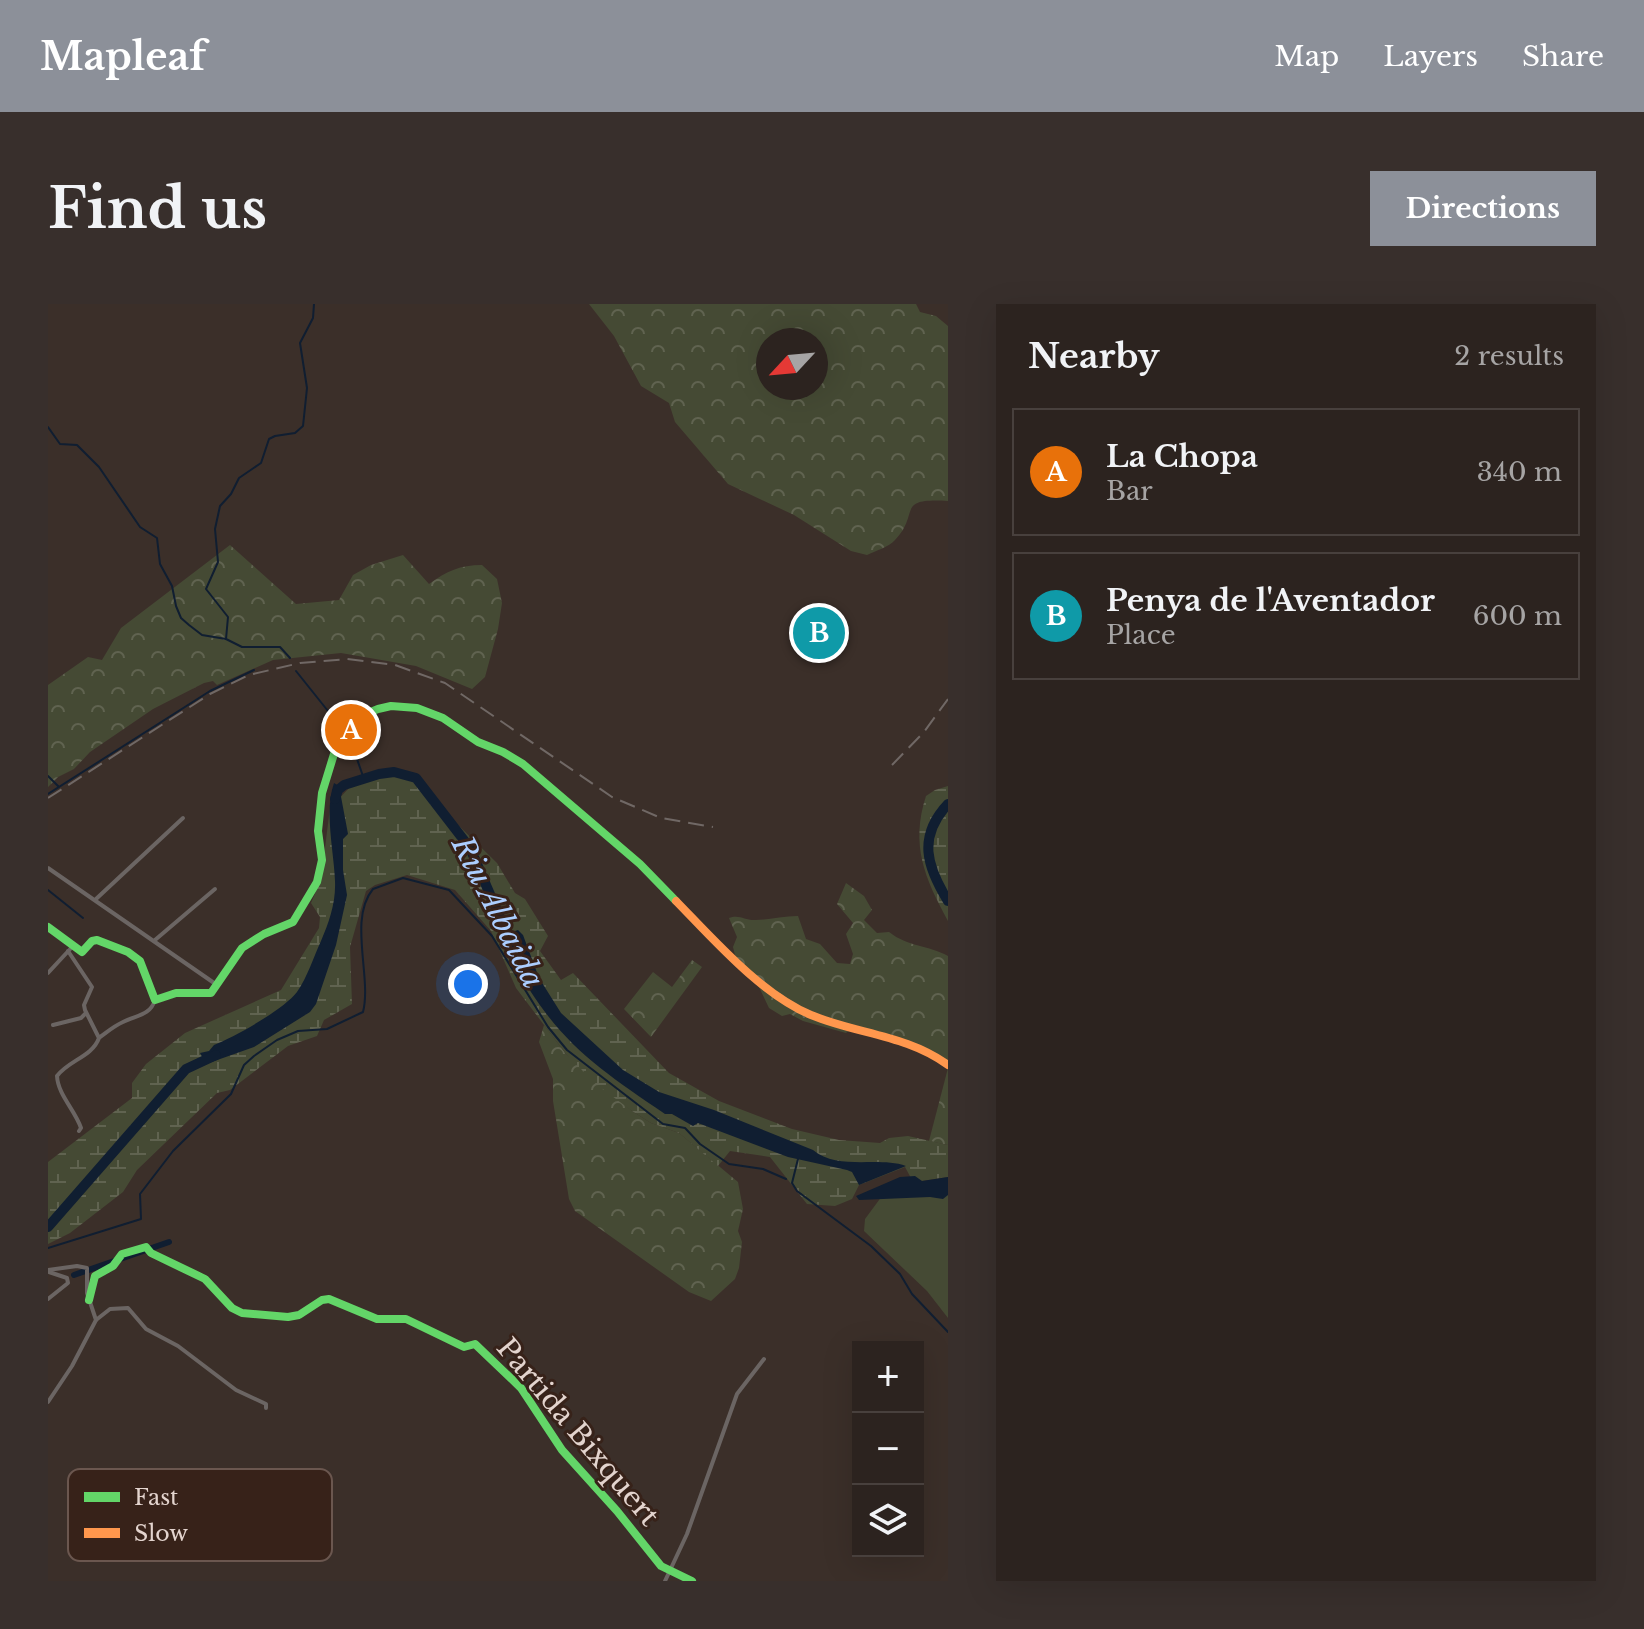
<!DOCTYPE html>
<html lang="en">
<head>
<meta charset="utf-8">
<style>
	body { margin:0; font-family:"Libre Baskerville",serif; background:#382f2c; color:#f1f3f6 }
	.controls { position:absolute; right:24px; bottom:24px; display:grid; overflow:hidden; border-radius:0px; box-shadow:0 8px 32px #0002 }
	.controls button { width:72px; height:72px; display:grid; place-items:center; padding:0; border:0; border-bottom:2px solid #48403d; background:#2c231f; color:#f1f3f6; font:40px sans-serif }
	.compass { position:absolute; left:708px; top:24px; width:72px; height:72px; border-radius:50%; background:#2c231f; box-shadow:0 8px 32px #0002; rotate:244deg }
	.you { position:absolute; left:420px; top:680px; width:28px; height:28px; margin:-20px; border:6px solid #fff; border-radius:50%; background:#1a73e8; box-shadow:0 0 0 12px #1a73e833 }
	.badge { display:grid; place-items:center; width:52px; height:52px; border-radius:50%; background:#8c9099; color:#fff; font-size:26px; font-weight:700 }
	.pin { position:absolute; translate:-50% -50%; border:4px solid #fff; box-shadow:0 2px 8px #0006 }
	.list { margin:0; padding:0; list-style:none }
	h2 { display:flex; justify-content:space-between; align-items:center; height:104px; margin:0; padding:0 32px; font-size:34px }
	h2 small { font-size:26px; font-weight:400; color:#a6a4a4 }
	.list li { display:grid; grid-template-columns:52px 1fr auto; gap:24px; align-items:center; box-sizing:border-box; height:128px; margin:0 16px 16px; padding:0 16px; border:2px solid #48403d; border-radius:0px }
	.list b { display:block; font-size:30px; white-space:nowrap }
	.list p { margin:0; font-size:26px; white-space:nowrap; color:#a6a4a4 }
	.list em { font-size:26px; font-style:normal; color:#a6a4a4 }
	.icon { flex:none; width:44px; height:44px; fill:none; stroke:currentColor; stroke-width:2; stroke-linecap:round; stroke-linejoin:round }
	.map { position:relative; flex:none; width:900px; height:1277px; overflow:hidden; border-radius:0px }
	header { display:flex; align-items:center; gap:48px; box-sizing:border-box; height:112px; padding:0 40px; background:#8c9099; color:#fff }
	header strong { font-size:38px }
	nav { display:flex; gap:44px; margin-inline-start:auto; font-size:28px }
	.intro { display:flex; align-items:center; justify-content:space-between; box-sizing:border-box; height:192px; padding:0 48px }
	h1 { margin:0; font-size:56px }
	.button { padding:20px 36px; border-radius:0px; background:#8c9099; color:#fff; font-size:28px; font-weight:700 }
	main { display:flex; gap:48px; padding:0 48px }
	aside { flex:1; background:#2c231f; border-radius:0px; box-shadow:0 8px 32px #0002 }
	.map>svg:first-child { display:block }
	.forest { fill:url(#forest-crowns); fill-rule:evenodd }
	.wetland { fill:url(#wetland-marsh) }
	.park { fill:#454a34 }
	.water { fill:#101e31 }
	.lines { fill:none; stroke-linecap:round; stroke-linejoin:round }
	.stream { stroke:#101e31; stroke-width:2 }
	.canal { stroke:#101e31; stroke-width:6 }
	.river { stroke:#101e31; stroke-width:10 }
	.street { stroke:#6b6563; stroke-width:4 }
	.fast { stroke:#63d668; stroke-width:8 }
	.slow { stroke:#ff974d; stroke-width:8 }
	.rail { stroke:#706865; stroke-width:2; stroke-dasharray:16 8; stroke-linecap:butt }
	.labels { text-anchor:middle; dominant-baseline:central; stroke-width:6; stroke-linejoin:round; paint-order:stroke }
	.street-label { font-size:28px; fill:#e3d4ce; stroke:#372219 }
	.water-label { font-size:30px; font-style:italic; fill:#acceff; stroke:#372219 }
	.key { fill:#372219; stroke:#6b574f; stroke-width:2 }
	.key-label { font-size:22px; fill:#e3d4ce }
</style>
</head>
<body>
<header>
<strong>Mapleaf</strong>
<nav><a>Map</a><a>Layers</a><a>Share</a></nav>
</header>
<div class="intro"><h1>Find us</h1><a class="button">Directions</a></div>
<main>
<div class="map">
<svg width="900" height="1277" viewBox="0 0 900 1277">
	<defs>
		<pattern id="forest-crowns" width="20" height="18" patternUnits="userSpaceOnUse" patternTransform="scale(2)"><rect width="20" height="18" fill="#454a34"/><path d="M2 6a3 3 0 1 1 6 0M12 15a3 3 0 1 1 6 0" fill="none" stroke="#606350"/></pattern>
		<pattern id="wetland-marsh" width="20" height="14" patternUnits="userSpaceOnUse" patternTransform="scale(2)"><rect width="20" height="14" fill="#454a34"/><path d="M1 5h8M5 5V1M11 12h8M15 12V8" fill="none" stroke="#606350"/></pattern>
	</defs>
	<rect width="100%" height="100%" fill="#3b2f29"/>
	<g class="forest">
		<path d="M541 0H868L872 8 888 12 900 22V197C846 194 873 209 847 236 841 243 827 247 819 251L803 247 746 211 680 180 627 118 621 99 593 82 566 32ZM720 36H768V84H720Z"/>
		<path d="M182 241 248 300 291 296 305 271 323 261 355 251 381 280C399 267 412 261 434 261L449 275 454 299 450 325 437 373 424 385 368 362 293 349 225 356 169 381 165 377 156 379 105 405 42 448 26 465 10 473 0 483V381L40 353 54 356 73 324Z"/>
		<path d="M798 579 816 592 824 606 816 616 829 629 841 628C860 643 880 641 900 652V757L858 736 807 721 798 729 755 717 742 710 734 712 721 704 712 685 687 651 685 643 689 633 681 614C692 610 697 617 708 616 721 616 735 612 750 612L758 635 772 640 789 659 802 660 805 650 798 630 805 619 789 600Z"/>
		<polygon points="644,656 654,663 603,733 576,705 605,668 624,683"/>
		<polygon points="496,721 518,750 584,807 603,819 631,829 690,878 695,905 690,927 694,938 691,964 687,975 663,997 641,988 527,907 521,895 505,797 505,775 491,738"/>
		<polygon points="900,764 900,841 881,837"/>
	</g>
	<g class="wetland">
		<polygon points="342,470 366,478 449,559 467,589 477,595 500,632 492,647 513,676 525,669 621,769 671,797 744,825 791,836 832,839 841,834 860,832 900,841 900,873 874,877 863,874 857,863 811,881 804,895 787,902 759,900 722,853 682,847 670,862 631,829 603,819 584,807 548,780 518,750 468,684 443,627 407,586 359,571 327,581 318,587 302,643 304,700 276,716 269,732 240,742 182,786 169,789 89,866 75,888 22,929 0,940 0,858 84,794 84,779 98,760 137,729 233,686 271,624 272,613 263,599 273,576 282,504 305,480"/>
		<path d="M900 482V617C877 575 862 541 878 492L887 486Z"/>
	</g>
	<polygon class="park" points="900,878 900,1014 879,987 816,927 817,915 834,892"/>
	<g class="water">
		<path d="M286 479 291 482 300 530 295 535V566L299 591 288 641 268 700 262 708 206 743 158 760 152 749 161 747 166 741C188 732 235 706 249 688 260 672 265 654 273 637 281 618 288 599 287 577 286 548 276 507 286 479Z"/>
		<path d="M470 626 475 631 491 674 513 709 575 766 611 788 666 806 765 846C790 867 830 852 858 862L811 881 804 868 799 866 740 853 650 819 645 822 624 810H617C559 770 520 746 481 685 469 665 458 651 464 628Z"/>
		<polygon points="867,872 874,877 900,873 900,891 895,895 882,893 811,896 808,892 852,873"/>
	</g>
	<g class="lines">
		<g class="stream">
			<polyline points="0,123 12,140 29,141 51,163 92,223 109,234 112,260 124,282 128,302 133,314 141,321 154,331 178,335 194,343 232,343 242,354"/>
			<polyline points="178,335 180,313 158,285 170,258 167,225 172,202 183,190 191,174 213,159 221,135 227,132 247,129 255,122 259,84 252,39 265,14 266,0"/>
			<polyline points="248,367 292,422"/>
			<polyline points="296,427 303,438 316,475"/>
			<polyline points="0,472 10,482"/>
			<polyline points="0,490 162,387 206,366"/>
			<polyline points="0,586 35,614"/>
			<polyline points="750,855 744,879 749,887 823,942 852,970 864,990 900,1028"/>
			<path d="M0 944 93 915 92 890 125 847 183 790 196 761 206 752 229 736 250 727 279 725 315 708C324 673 300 615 325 585L355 574 401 586 444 632 500 723 519 746 615 820 637 824 652 840 681 860 715 865 738 875"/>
		</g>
		<polyline class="canal" points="26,971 121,938"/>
		<g class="river">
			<polyline points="287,495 290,486 296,481 331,470 346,468 368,474 422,544 466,646"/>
			<path d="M900 500C869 533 879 563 900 597"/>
			<polyline points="0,923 138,765 168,751"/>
		</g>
		<g class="street">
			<polyline points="0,564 169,681"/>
			<polyline points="48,595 135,514"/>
			<polyline points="107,636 167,585"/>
			<path d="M20 647 44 683 36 701 37 706 51 734C44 753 21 756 9 772 10 791 27 806 33 824L31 827"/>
			<polyline points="0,669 25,642"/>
			<polyline points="5,721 33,714 38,709"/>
			<path d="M52 733C59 728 66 722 75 718 88 711 102 712 107 696"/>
			<polyline points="0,966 29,962 39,964 39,989 48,1016 24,1062 0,1098"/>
			<polyline points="0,995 20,979 19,974 1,968"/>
			<polyline points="48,1016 62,1005 80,1004 98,1025 130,1042 188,1086 218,1100 218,1104"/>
			<polyline points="617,1277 639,1230 689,1090 716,1055"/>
		</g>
		<g class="fast">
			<polyline points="0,623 34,648 44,637 49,636 80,648 92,657 107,696 128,689 163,689 194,644 216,630 245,618 269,578 274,556 270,527 274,489 294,424 305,415 330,405 343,402 369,404 395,414 430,438 455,448 475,460 592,560 628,597"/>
			<polyline points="41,996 47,972 65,962 74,950 98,943 103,949 157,975 184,1004 194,1009 240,1013 251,1011 274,996 281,995 329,1015 358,1015 416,1043 427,1040 473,1084 514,1146 569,1207 613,1262 644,1277"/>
		</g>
		<path class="slow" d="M628 597C666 636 713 690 763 711 809 730 859 731 900 761"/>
		<g class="rail">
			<polyline points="844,461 876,428 900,395"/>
			<polyline points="0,494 162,390 201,371 252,359 299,355 347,361 397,379 564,493 613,514 665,523"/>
		</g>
	</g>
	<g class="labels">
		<g class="street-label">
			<text transform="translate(530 1128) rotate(50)">Partida Bixquert</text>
		</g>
		<g class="water-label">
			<text transform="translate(450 608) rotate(63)">Riu Albaida</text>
		</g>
	</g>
	<rect x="20" y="1165" width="264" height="92" rx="12" class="key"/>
	<rect x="36" y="1188" width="36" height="10" fill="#63d668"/>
	<rect x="36" y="1224" width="36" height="10" fill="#ff974d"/>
	<g class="key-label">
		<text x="86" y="1201">Fast</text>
		<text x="86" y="1237">Slow</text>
	</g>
</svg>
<div class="controls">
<button>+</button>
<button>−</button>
<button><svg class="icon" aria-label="layers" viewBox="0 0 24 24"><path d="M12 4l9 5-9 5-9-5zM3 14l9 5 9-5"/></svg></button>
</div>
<svg class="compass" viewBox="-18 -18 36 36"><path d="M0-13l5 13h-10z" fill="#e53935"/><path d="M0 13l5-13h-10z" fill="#a6a4a4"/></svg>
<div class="you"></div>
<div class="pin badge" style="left:303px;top:426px;background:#e8710a">A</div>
<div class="pin badge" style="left:771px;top:329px;background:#0f9aa8">B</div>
</div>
<aside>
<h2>Nearby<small>2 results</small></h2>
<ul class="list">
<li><span class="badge" style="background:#e8710a">A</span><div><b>La Chopa</b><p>Bar</p></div><em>340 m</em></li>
<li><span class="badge" style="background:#0f9aa8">B</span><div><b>Penya de l'Aventador</b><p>Place</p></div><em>600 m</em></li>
</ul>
</aside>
</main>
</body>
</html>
